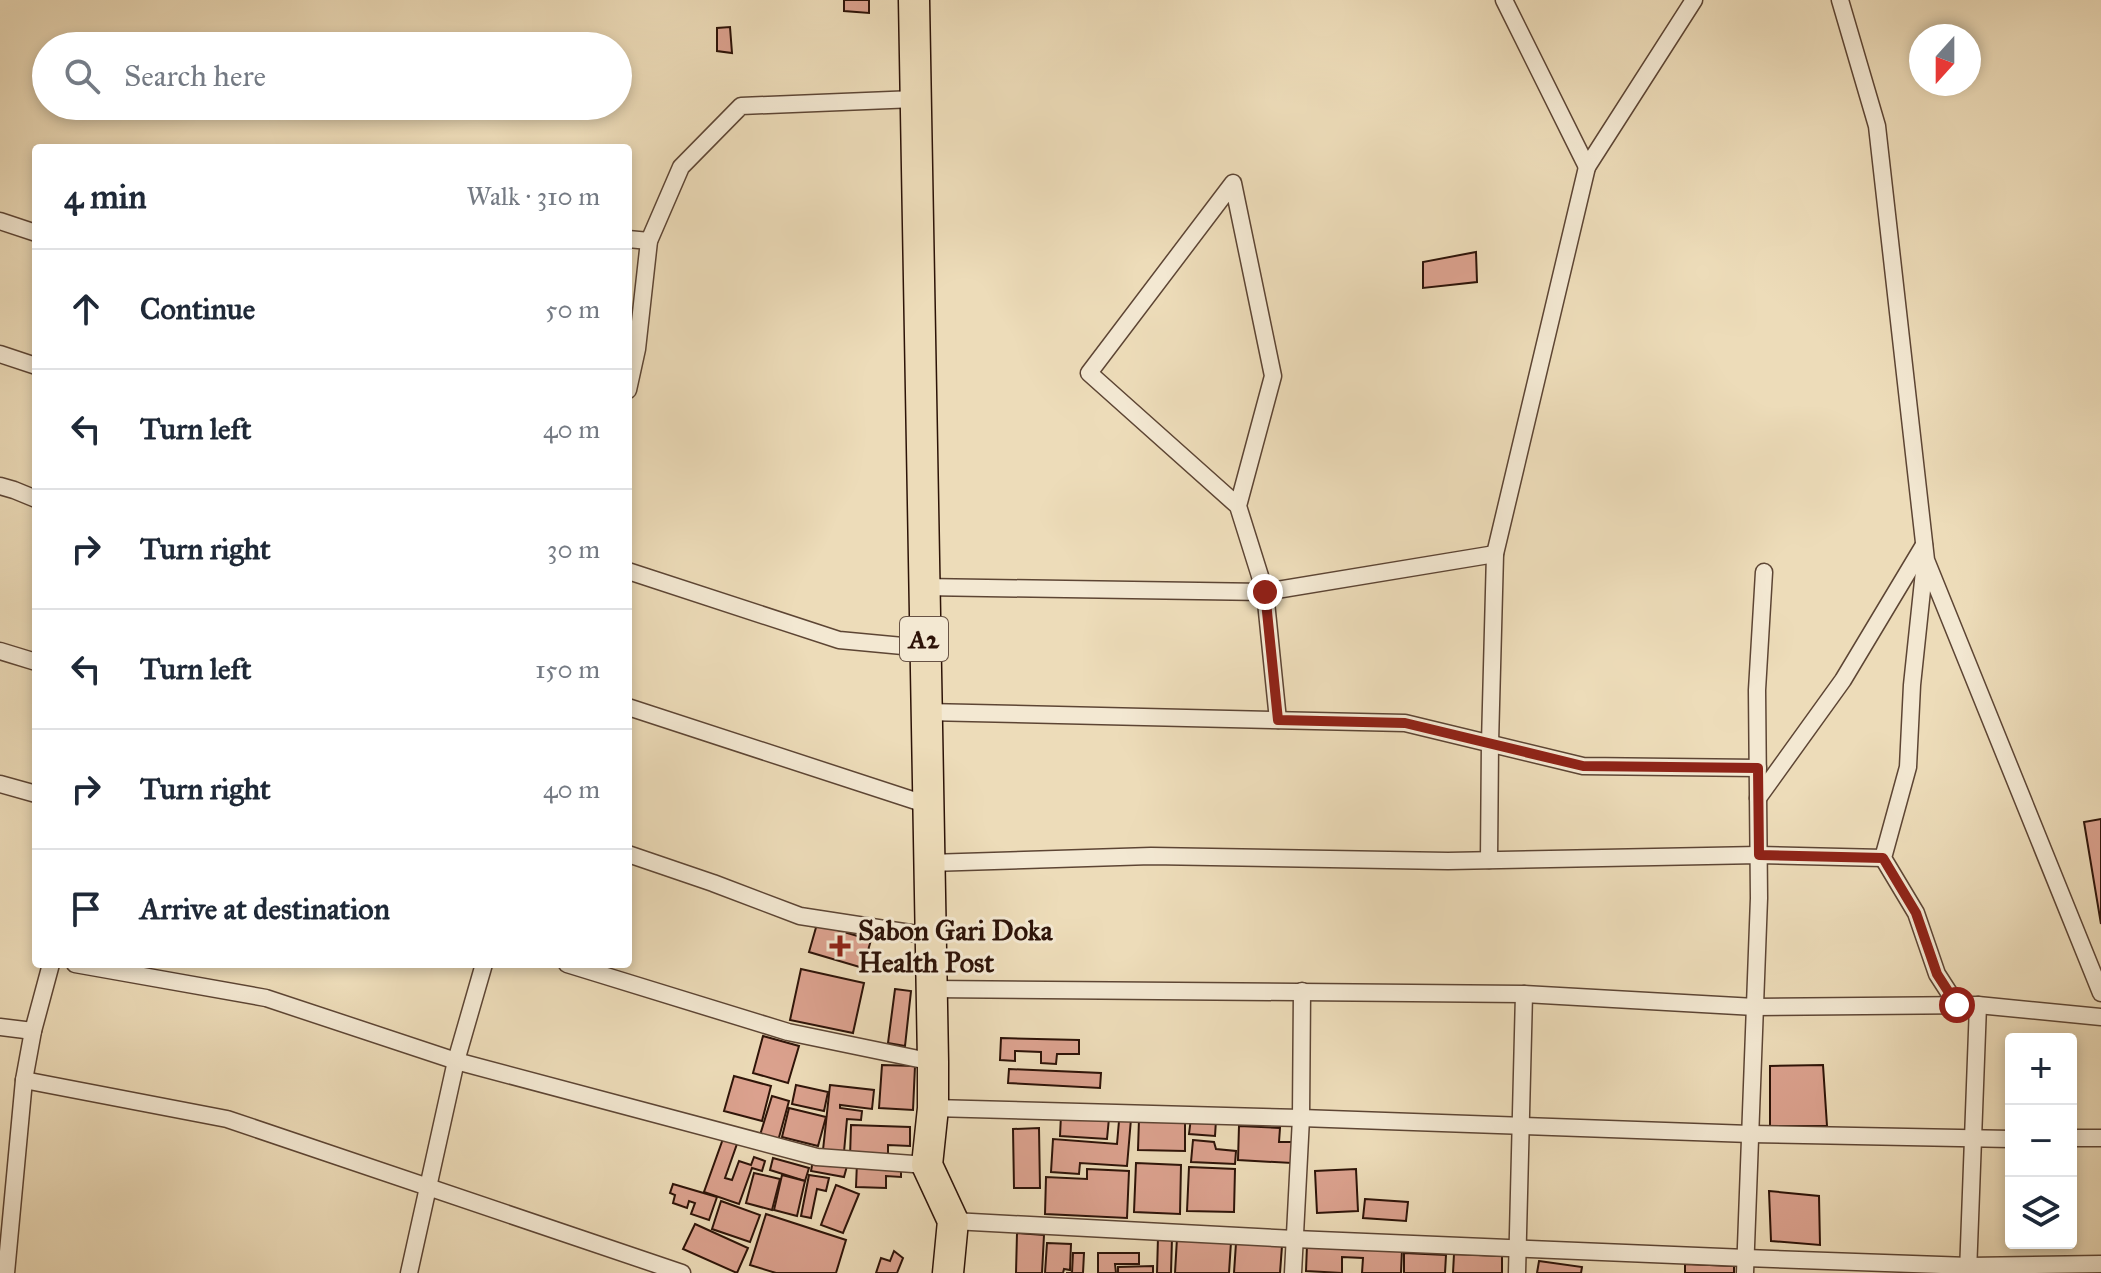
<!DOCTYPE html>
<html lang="en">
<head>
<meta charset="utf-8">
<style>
	body { margin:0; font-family:"IM FELL Great Primer",serif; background:#f2f2f3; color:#1f2937 }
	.controls { position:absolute; right:24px; bottom:24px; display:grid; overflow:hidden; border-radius:8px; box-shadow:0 4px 12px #0003 }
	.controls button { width:72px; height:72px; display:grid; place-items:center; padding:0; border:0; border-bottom:2px solid #e0e1e3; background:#fff; color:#1f2937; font:40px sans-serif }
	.compass { position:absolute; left:1909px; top:24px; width:72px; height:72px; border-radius:50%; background:#fff; box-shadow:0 4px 12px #0003; rotate:201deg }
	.stop { position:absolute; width:24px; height:24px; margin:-18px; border:6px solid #8f2418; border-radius:50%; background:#fff }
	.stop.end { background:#8f2418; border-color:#fff; box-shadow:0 2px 8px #0008 }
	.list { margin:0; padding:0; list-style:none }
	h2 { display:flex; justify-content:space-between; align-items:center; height:104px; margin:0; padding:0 32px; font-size:34px }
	h2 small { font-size:26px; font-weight:400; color:#747a83 }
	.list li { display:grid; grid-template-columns:52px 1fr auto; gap:24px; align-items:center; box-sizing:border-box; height:120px; padding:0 32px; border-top:2px solid #e0e1e3 }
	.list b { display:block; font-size:30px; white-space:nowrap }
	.list em { font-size:26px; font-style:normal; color:#747a83 }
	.icon { flex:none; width:44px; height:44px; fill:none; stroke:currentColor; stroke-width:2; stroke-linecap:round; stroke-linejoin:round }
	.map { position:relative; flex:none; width:2101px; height:1273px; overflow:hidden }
	.search { position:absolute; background:#fff; box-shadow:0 4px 12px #0003; left:32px; top:32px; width:600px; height:88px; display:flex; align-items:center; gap:20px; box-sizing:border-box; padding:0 28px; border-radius:44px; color:#747a83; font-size:30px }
	.panel { position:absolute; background:#fff; box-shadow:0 4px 12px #0003; left:32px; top:144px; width:600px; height:824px; border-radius:8px }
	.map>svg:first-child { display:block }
	.building { fill:#dca28f; stroke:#2d1308; stroke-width:2 }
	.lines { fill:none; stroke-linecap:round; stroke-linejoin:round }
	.street-casing { stroke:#5d4534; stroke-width:19 }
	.highway-casing { stroke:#2d1308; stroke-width:33 }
	.street { stroke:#f3e8d2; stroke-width:16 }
	.highway { stroke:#eddcb9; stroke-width:30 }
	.route { stroke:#8f2418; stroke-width:10 }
	.poi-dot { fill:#8f2418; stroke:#f3e8d2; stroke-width:3 }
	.labels { text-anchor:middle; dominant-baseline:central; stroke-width:6; stroke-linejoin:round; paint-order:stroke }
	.shield { fill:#f3e8d2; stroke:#685345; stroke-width:2 }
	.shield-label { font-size:26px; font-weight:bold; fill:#2d1308 }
	.poi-label { font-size:28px; font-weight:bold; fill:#2d1308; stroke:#f3e8d2; text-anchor:start }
</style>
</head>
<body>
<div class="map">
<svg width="2101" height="1273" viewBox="0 0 2101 1273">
	<rect width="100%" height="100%" fill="#eddcb9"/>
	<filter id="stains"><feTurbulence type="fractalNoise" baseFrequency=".0025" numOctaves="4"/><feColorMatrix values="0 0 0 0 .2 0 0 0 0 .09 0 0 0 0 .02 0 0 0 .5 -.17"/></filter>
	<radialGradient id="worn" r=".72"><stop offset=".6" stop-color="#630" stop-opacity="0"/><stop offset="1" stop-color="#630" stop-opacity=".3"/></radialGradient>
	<g class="building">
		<polygon points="844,0 869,0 869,13 844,11"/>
		<polygon points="730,27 732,53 717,51 717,28"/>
		<polygon points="1476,252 1477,282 1423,288 1423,262"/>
		<polygon points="2101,819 2101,924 2084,822"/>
		<polygon points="817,924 871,940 863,968 809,952"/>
		<polygon points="801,969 864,983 853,1033 790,1020"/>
		<polygon points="895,989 911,991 905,1046 888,1043"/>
		<polygon points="763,1036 799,1046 788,1083 753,1073"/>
		<polygon points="1001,1038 1079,1040 1079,1054 1057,1054 1056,1064 1041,1063 1041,1052 1015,1051 1015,1061 1000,1060"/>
		<polygon points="882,1065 915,1066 913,1110 879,1108"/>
		<polygon points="1823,1065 1827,1126 1770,1126 1770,1066"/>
		<polygon points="1009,1069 1101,1073 1100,1088 1008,1083"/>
		<polygon points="734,1076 771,1086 762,1121 724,1111"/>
		<polygon points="796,1085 828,1092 824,1111 792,1104"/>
		<polygon points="830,1085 874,1090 872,1109 840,1105 840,1108 862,1111 861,1120 847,1119 844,1152 823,1150"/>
		<polygon points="772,1096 789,1101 778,1141 760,1135"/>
		<polygon points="789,1108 826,1117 818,1146 782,1137"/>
		<polygon points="1061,1115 1109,1118 1107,1139 1060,1136"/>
		<polygon points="1191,1118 1216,1120 1215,1136 1189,1134"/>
		<polygon points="1131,1119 1127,1166 1080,1163 1079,1174 1051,1172 1053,1139 1117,1144 1119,1121"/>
		<polygon points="1139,1119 1185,1121 1185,1151 1138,1150"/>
		<polygon points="851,1125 910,1127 910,1146 888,1145 888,1158 850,1157"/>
		<polygon points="1239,1126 1280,1128 1279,1142 1293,1142 1292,1163 1238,1160"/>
		<polygon points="1039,1128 1040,1188 1014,1188 1013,1129"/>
		<polygon points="724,1136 738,1141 725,1178 732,1180 739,1161 751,1165 754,1157 765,1161 762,1171 752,1168 739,1204 704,1192"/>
		<polygon points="1193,1140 1214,1142 1216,1149 1236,1151 1235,1164 1191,1162"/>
		<polygon points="773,1158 809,1168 805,1181 770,1170"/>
		<polygon points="813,1160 847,1166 844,1177 811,1171"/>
		<polygon points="857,1162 901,1164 901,1177 886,1176 886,1188 856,1187"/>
		<polygon points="1136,1163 1181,1165 1180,1214 1134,1212"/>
		<polygon points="1189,1167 1235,1169 1234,1212 1187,1211"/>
		<polygon points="1087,1169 1129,1171 1127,1218 1045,1214 1046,1177 1087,1179"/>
		<polygon points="1356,1169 1358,1211 1317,1213 1315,1171"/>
		<polygon points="754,1173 780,1179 772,1210 746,1203"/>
		<polygon points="782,1175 805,1181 797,1216 774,1210"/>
		<polygon points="809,1175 829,1178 826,1191 817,1189 811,1218 801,1216"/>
		<polygon points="673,1184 717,1197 709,1220 691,1214 695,1203 689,1201 687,1208 673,1203 675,1195 670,1193"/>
		<polygon points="836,1185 859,1194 843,1233 821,1225"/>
		<polygon points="1769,1191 1819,1196 1820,1245 1771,1241"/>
		<polygon points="1365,1199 1408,1202 1406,1221 1363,1218"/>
		<polygon points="721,1201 760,1215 750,1242 712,1229"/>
		<polygon points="766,1214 846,1240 836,1273 776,1273 750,1265"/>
		<polygon points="695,1224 748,1248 737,1273 683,1249"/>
		<polygon points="1017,1233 1044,1235 1042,1273 1016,1273"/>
		<polygon points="1158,1237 1172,1238 1171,1273 1157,1273"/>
		<polygon points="1177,1238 1231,1242 1229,1273 1175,1273"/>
		<polygon points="1047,1243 1071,1244 1070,1270 1064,1269 1063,1273 1045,1273"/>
		<polygon points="1236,1243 1282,1246 1280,1273 1234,1273"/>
		<polygon points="1307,1245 1402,1249 1401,1273 1362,1273 1363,1258 1342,1257 1342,1273 1306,1271"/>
		<polygon points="894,1251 903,1258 897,1273 876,1273 881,1258 890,1261"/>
		<polygon points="1073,1253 1084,1253 1083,1273 1066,1273 1072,1273"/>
		<polygon points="1098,1253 1139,1253 1139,1264 1115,1264 1116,1273 1098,1273"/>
		<polygon points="1404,1253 1446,1255 1445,1273 1404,1273"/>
		<polygon points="1454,1254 1502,1256 1502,1273 1453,1273"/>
		<polygon points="1539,1261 1582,1267 1581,1273 1537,1273"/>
		<polygon points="1685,1264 1734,1266 1734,1273 1685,1273"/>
		<polygon points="1153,1266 1153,1273 1118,1273 1118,1267"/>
	</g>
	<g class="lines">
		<g class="street-casing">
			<g id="street">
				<polyline points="1504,0 1587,167 1694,0"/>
				<polyline points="1840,0 1877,126 1926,560 2101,993"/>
				<polyline points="0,221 36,233"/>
				<polyline points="628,239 649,241"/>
				<polyline points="0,354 36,366"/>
				<polyline points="628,390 637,349 649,241 681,167 741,106 915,99"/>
				<polyline points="0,486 14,490 36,499"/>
				<polyline points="1238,506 1273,376 1233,183 1089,373 1238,506 1265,592 1278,720"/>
				<polyline points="1925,562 1912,685 1908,767 1883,858 1916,913 1937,974 1957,1005"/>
				<polyline points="628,571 839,640 924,648"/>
				<polyline points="923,587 1265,592 1495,554"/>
				<polyline points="0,651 36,662"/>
				<polyline points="628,707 928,805"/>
				<polyline points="926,712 1405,723 1583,766 1758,768"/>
				<polyline points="0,784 36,794"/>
				<polyline points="1758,798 1843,680 1924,545"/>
				<polyline points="628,854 713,883 800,916 930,936"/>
				<polyline points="1489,860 1490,743 1495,554 1587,167"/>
				<polyline points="929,863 1151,856 1448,861 1759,855 1883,858"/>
				<polyline points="75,964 266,998 456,1061 817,1157 927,1165"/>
				<polyline points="567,964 788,1032 933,1062"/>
				<polyline points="931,989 1524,994 1755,1007 1978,1005 2101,1017"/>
				<polyline points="0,1027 33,1031"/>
				<polyline points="24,1080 227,1119 682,1273"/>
				<polyline points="933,1108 1301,1118 1750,1134 2011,1139"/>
				<polyline points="2071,1138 2101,1138"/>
				<polyline points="953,1221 1295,1239 1746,1258 1969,1266 2101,1264"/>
				<polyline points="6,1273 24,1080 33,1031 51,964"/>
				<polyline points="409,1273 456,1061 484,964"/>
				<polyline points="1293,1273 1301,1118 1302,991"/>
				<polyline points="1517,1273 1524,994"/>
				<polyline points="1745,1273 1759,898 1757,690 1764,572"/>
				<polyline points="1968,1273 1978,1005"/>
			</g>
		</g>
		<g class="highway-casing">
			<polyline id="highway" points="914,0 933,1062 933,1108 927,1165 953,1221 948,1273"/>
		</g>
		<use href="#street" class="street"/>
		<use href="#highway" class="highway"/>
	</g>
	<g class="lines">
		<polyline class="route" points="1265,592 1278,720 1405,723 1583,766 1758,768 1759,855 1883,858 1916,913 1937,974 1957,1005"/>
	</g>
	<path class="poi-dot" d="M836 934h8v8h8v8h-8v8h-8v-8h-8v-8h8z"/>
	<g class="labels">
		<rect class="shield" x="900" y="617" width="48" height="44" rx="6"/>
		<g class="shield-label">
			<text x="924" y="639">A2</text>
		</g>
		<g class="poi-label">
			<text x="858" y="930">Sabon Gari Doka<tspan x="858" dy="32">Health Post</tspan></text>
		</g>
	</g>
	<rect width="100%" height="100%" filter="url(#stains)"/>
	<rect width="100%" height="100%" fill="url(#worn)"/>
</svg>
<div class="controls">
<button>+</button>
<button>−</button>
<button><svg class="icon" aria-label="layers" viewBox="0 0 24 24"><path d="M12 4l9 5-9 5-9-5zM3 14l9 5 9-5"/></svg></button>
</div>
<svg class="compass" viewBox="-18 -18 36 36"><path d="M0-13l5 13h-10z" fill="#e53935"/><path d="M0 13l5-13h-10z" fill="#747a83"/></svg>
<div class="stop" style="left:1957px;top:1005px"></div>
<div class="stop end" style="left:1265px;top:592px"></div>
<div class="search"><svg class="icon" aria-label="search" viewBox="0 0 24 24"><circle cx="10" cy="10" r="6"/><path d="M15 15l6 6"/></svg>Search here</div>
<section class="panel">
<h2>4 min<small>Walk · 310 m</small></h2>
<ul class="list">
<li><svg class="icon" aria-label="ahead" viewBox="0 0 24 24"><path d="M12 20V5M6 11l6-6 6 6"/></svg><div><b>Continue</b></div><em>50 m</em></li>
<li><svg class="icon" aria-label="left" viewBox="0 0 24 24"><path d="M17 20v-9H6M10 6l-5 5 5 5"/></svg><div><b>Turn left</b></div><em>40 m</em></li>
<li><svg class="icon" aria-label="right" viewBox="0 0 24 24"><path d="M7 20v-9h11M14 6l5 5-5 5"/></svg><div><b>Turn right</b></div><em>30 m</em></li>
<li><svg class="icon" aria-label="left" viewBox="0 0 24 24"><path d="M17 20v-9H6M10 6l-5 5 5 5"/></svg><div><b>Turn left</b></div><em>150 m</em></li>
<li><svg class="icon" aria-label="right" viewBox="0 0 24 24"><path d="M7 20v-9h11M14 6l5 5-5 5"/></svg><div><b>Turn right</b></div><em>40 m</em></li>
<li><svg class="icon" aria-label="arrive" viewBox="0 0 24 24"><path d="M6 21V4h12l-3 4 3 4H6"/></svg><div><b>Arrive at destination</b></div></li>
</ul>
</section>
</div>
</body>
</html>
